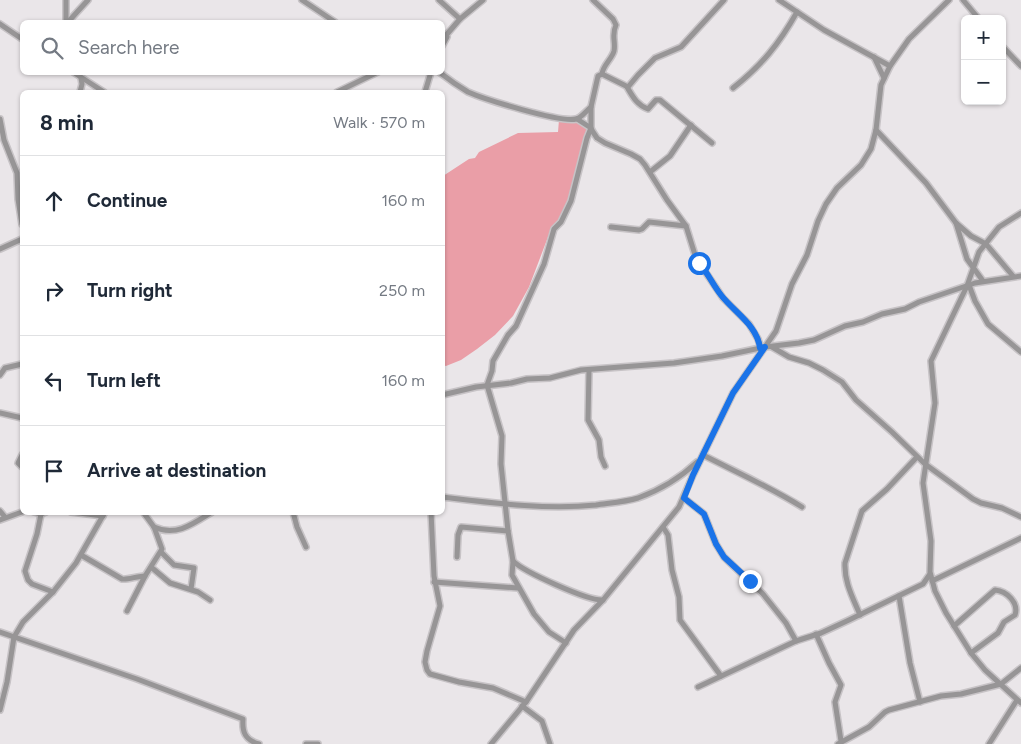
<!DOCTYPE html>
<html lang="en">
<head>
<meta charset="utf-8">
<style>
	body { margin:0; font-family:Figtree,sans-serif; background:#f2f2f3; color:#1f2937 }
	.controls { position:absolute; right:15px; top:15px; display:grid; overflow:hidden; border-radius:8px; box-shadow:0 1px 4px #0004 }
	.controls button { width:45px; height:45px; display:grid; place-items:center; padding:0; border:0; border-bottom:1px solid #e0e1e3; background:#fff; color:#1f2937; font:25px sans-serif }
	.stop { position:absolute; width:15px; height:15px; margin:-11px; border:4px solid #1a73e8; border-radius:50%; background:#fff }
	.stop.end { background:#1a73e8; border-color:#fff; box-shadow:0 1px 5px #0008 }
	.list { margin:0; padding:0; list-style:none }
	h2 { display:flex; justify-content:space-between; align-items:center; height:65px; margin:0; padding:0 20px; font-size:21px }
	h2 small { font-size:16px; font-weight:400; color:#747a83 }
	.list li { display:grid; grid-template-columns:32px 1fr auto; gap:15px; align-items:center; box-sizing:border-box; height:90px; padding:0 20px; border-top:1px solid #e0e1e3 }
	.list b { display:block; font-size:19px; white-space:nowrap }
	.list em { font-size:16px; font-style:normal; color:#747a83 }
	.icon { flex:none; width:28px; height:28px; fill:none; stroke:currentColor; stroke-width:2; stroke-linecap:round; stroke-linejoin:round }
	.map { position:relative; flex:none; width:1021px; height:744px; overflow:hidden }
	.search { position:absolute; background:#fff; box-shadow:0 1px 4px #0004; left:20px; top:20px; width:425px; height:55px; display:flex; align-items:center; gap:12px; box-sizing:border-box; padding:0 18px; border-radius:8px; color:#747a83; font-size:19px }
	.panel { position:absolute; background:#fff; box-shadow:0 1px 4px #0004; left:20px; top:90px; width:425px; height:425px; border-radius:8px }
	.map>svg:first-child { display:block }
	.green { fill:#ea9ea7 }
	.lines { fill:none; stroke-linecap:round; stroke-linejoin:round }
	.street-casing { stroke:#c7c3c6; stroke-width:8 }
	.street { stroke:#979596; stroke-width:5 }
	.route { stroke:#1a73e8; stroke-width:6 }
</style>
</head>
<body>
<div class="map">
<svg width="1021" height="744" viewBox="0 0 1021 744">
	<rect width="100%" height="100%" fill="#eae6e9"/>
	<polygon class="green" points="559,120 574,121 589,128 581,173 571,191 563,213 548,237 529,287 513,316 495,335 477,349 461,360 446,366 442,365 443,176 469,159 475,158 479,152 518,133 558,132"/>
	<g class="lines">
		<g class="street-casing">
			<g id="street">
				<polyline points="302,0 335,22"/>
				<polyline points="439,0 460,19"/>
				<path d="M593 0 613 19 616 25C611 35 616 42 614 51 612 59 603 65 602 74L598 76 591 107V128L593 132 597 138 605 143 631 154 640 159 645 165 667 200 686 226 696 258 723 298 749 324 758 339 761 349"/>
				<polyline points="779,0 824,30 890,66"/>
				<polyline points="963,0 979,19"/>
				<polyline points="66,22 66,0"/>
				<polyline points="68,22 88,0"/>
				<polyline points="0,24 22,39"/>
				<polyline points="442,40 460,19 483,0"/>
				<polyline points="442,46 447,37"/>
				<polyline points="1002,46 1021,66"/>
				<polyline points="874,57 884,78"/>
				<polyline points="73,72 104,92"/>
				<path d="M439 72C448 79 458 86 468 92 484 99 560 123 576 119 581 118 586 111 591 107"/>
				<polyline points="602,74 628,87 638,75 655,58 681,47 724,0"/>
				<path d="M627 87C633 97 637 105 648 109L656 100H660L712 143"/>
				<path d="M733 88C762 65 779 44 797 12"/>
				<polyline points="80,92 82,84 81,78"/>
				<polyline points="337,92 378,72"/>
				<polyline points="425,92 431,72"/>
				<polyline points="0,119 4,140 17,173 18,199 22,224"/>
				<polyline points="876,130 926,183 956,223 971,236 986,244 1013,276"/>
				<polyline points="650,172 670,156 691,125"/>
				<polyline points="1021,213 999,227 979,252 967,286 931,361 935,403 923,483 931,541 930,572 935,591 946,613 971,653 985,670 1021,703"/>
				<polyline points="956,223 967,259 983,281"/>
				<polyline points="611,227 639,230 642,229 649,222 686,226"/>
				<polyline points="0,249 22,239"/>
				<polyline points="969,285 975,301 988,324 1021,352"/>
				<polyline points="772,347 789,357 809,363 823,370 842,382 856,400 892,432 925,464 973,499 981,503 1002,508 1021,517"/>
				<polyline points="589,370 588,420 599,440 601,457 605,466"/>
				<polyline points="0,375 5,368 22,364"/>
				<polyline points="442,395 476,387 511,383 527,379 550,378 581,370 674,363 722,356 765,347 799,343 814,340 845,326 863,322 882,314 905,309 919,302 975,283 1021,276"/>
				<polyline points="0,413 22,418"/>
				<polyline points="22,455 18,463 22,467"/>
				<path d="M703 455C736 472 770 487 802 507"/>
				<path d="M442 497C493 503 545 510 596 505 610 503 625 502 638 498 660 490 680 478 697 462"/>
				<polyline points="684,498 704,514 716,544 724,557 763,594 786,623 796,641"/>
				<polyline points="0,511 5,517"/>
				<polyline points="34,512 41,514 46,512"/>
				<polyline points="71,512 103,516"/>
				<polyline points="293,512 297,527 306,547"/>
				<polyline points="431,512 434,576 440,606 427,651 425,662 427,670 430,674 459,682 493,688 526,702"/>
				<polyline points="41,514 37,534 25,571 28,580 32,584 53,592"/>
				<polyline points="0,520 22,512"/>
				<path d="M154 527C176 537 193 524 212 512"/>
				<polyline points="663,527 668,535 672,570 679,597 680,620 721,676"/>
				<polyline points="161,552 174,565 194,568 191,589"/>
				<path d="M81 555 122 579C127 580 138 576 145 576"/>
				<polyline points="457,557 458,535 461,527 508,531"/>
				<path d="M513 561C524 572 588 601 603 600"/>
				<polyline points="151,567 170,583 198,592 210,600"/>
				<polyline points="932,581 1021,538"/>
				<polyline points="434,582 518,588"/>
				<polyline points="899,596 910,663 920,702"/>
				<polyline points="127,611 145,576 162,549 154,527 143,512"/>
				<path d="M860 615C853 598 844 582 845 563L862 511 887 489 917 457"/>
				<path d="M954 626 995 590C1007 591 1019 603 1015 615L1004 622 998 633 971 653"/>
				<path d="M0 632 137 679 243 719C242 732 245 740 259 744"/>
				<polyline points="816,634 829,663 841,685 835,702 841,741"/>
				<polyline points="566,643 549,632 534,614 512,575 513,561 508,531 501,464 502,436 487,385 492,371 493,361 508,335 516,326 544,264 554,229 561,222 571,201 587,138 591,128 577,119"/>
				<polyline points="698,687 796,641 821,633 849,620 923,584 930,574"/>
				<polyline points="522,706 542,721 550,744"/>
				<polyline points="0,710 7,682 14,637 23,622 53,592 76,563 105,512"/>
				<polyline points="306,744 318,744"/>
				<polyline points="491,744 526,702 574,630 603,600 679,507 693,475 733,393 776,331 792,284 807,255 818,221 826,204 837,188 861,165 871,149 876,130 881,85 890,66 909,39 949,0"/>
				<polyline points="838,744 869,727 885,712 889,710 941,696 961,694 1001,684 1021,668"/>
				<polyline points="989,744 1017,700"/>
			</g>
		</g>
		<use href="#street" class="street"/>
	</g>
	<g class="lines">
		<path class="route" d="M699 263C708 273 713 285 721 295 735 313 757 325 760 348L765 347 733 393 693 475 684 498 704 514 716 544 724 557 750 581"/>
	</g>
</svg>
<div class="controls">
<button>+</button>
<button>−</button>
</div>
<div class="stop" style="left:699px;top:263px"></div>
<div class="stop end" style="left:750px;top:581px"></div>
<div class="search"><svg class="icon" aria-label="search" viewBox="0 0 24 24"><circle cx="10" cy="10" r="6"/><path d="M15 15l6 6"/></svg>Search here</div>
<section class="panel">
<h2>8 min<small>Walk · 570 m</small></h2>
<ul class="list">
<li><svg class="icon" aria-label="ahead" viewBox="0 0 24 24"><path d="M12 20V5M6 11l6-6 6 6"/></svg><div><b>Continue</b></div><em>160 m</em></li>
<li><svg class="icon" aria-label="right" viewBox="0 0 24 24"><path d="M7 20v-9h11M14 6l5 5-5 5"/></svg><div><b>Turn right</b></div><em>250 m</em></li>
<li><svg class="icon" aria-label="left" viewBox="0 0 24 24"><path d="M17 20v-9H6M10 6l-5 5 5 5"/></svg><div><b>Turn left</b></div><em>160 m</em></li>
<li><svg class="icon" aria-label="arrive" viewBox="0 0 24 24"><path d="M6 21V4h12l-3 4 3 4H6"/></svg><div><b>Arrive at destination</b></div></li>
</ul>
</section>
</div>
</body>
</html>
